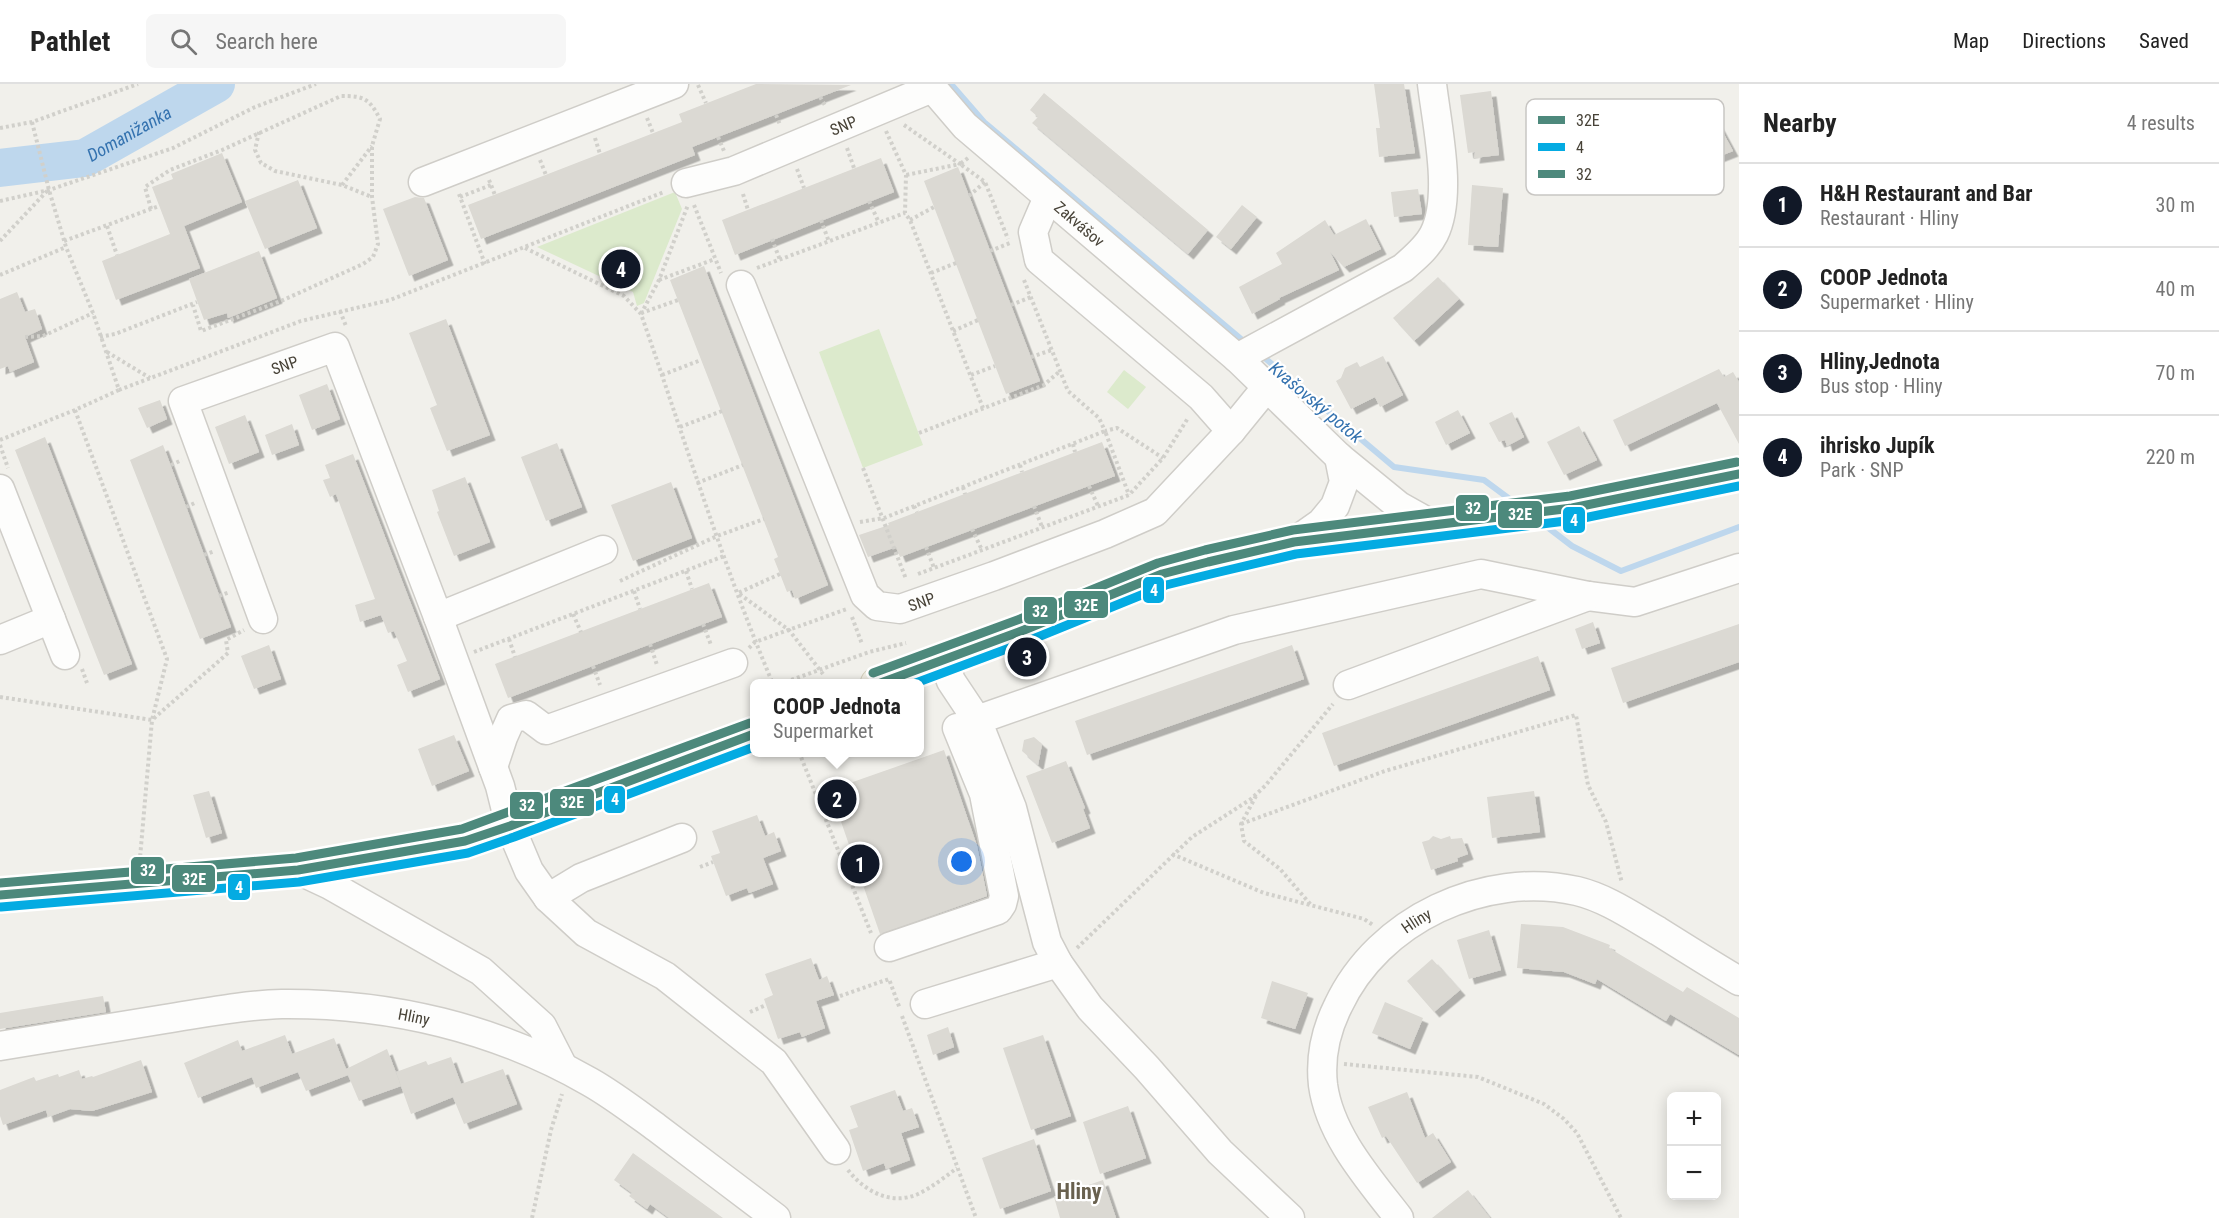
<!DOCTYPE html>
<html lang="en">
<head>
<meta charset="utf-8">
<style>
	body { margin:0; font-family:"Roboto Condensed",sans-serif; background:#f6f6f6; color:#222 }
	.controls { position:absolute; right:18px; bottom:18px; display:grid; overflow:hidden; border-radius:9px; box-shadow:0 3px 15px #0003 }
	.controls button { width:54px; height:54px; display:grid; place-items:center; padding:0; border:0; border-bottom:2px solid #e0e0e0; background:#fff; color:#222; font:30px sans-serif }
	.you { position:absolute; left:962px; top:778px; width:21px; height:21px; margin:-15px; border:4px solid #fff; border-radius:50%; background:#1a73e8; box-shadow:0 0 0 9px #1a73e833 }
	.badge { display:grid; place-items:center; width:39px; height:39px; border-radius:50%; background:#111827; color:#fff; font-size:20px; font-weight:700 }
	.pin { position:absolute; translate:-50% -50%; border:3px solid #fff; box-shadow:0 2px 6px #0006 }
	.popup { position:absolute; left:750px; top:595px; width:174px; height:78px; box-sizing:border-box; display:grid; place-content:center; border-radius:9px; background:#fff; filter:drop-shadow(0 2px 4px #0005); font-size:20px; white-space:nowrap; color:#767676 }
	.popup b { font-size:22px; color:#222 }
	.popup::after { content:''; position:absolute; left:50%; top:100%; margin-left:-12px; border:12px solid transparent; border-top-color:#fff }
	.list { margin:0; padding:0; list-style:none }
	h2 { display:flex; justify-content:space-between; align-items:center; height:78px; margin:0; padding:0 24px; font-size:26px }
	h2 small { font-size:20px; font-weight:400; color:#767676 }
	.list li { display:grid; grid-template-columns:39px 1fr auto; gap:18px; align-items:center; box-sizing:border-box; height:84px; padding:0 24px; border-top:2px solid #e0e0e0 }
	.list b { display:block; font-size:22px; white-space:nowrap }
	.list p { margin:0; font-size:20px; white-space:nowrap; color:#767676 }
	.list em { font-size:20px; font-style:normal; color:#767676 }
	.icon { flex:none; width:33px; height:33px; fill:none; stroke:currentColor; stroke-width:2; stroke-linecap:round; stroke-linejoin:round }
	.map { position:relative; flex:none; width:1739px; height:1134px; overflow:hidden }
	header { display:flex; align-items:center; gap:36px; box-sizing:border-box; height:84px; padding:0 30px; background:#fff; border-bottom:2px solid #e0e0e0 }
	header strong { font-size:28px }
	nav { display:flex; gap:33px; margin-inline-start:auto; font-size:21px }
	.search { width:420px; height:54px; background:#f6f6f6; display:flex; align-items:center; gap:15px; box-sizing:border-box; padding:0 21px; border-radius:9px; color:#767676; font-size:22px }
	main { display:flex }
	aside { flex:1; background:#fff }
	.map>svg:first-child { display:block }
	.green { fill:#dceacc }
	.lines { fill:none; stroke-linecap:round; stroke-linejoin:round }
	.stream { stroke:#bed7ed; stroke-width:6 }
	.river { stroke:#bed7ed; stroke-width:38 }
	.building { fill:#dbd9d3; filter:url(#shadow) }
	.minor-casing { stroke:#cfcdc8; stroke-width:31 }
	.major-casing { stroke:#d2cdba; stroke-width:35 }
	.path { stroke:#d1d0cb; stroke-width:4; stroke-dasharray:3 3; stroke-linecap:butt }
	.minor { stroke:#fdfdfc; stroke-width:28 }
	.major { stroke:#f1eee4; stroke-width:33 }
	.bus-1-casing { stroke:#fff; stroke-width:14 }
	.bus-2-casing { stroke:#fff; stroke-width:14 }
	.bus-3-casing { stroke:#fff; stroke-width:14 }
	.bus-1 { stroke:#4d897c; stroke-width:9 }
	.bus-2 { stroke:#04abe2; stroke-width:9 }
	.bus-3 { stroke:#4d897c; stroke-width:9 }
	.labels { text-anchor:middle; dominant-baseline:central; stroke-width:4.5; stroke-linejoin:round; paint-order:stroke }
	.street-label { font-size:16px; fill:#474237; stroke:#fff }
	.water-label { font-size:18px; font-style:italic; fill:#3472af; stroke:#fff }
	.district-label { font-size:22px; font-weight:bold; fill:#69614f; stroke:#fff }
	.key { fill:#fff; stroke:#c8c6c3; stroke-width:1.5 }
	.key-label { font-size:16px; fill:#474237 }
	.line-badge { stroke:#fff; stroke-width:2 }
	.badge-label { font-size:16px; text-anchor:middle; font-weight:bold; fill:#fff }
</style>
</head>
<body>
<header>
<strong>Pathlet</strong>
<div class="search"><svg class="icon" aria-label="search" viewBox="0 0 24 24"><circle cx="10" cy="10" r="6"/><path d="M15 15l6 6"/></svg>Search here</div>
<nav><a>Map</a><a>Directions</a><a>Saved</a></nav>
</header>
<main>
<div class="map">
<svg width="1739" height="1134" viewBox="0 0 1739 1134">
	<defs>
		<filter id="shadow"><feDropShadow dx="5.5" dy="5.5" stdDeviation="0" flood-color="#0004"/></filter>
	</defs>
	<rect width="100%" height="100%" fill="#f1f0eb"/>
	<g class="green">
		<polygon points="675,108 682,125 644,219 637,222 633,208 537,163"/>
		<polygon points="879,245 923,361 863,384 819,268"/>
		<polygon points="1124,286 1146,303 1128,325 1107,308"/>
	</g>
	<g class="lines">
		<g class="stream">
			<polyline points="951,0 984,38 1247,260"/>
			<polyline points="1260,270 1394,383 1484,396 1515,419"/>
			<polyline points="1542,439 1572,462 1621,487 1739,443"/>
		</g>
		<path class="river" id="s1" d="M0 84 85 74 216 0"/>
	</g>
	<g class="building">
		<polygon points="756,0 851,1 692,63 695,71 481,155 468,121 682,38 679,30"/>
		<polygon points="1374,0 1404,0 1415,69 1379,73 1376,44 1380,44"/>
		<polygon points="1491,7 1499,71 1474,74 1475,68 1468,69 1460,11"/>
		<polygon points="1044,9 1208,146 1188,170 1032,39 1038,33 1030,26"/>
		<polygon points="1689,17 1697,35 1712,28 1733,67 1695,82 1680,50 1670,54 1668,50 1660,53 1651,34"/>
		<polygon points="222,69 242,118 184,142 200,184 116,216 102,177 170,150 152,103 173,95 171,90"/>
		<polygon points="881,74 894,108 735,171 722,136"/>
		<polygon points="958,83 1040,297 1006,310 924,97"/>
		<polygon points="298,96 317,144 265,165 245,117"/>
		<polygon points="1472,101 1503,104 1498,163 1468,161"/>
		<polygon points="1418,105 1422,130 1394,133 1391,108"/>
		<polygon points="415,113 424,114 448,176 409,192 383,125"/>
		<polygon points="1242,121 1257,133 1231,165 1216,153"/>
		<polygon points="1366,135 1381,165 1344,183 1330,168 1339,186 1279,214 1280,215 1252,230 1239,203 1282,180 1276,169 1325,136 1334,151"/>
		<polygon points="259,167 277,214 228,234 227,229 204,236 189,195"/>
		<polygon points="704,182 828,501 795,515 792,506 787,508 780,490 774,475 778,473 670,196"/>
		<polygon points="1438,193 1459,215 1414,257 1393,234"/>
		<polygon points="17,208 25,228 35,225 42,245 25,253 34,278 10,288 8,282 0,285 0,215"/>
		<polygon points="446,235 490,351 447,367 430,324 437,321 409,249"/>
		<polygon points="1383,272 1403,311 1380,323 1375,313 1351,325 1336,297 1341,294 1345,284 1357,278 1360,283"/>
		<polygon points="1719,285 1724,293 1733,288 1739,298 1739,360 1717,319 1625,362 1613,336"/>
		<polygon points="327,300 340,335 312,346 299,311"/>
		<polygon points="160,316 167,335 147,344 138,324"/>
		<polygon points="1458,326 1470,349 1446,361 1435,338"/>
		<polygon points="1512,328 1524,353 1507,362 1505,356 1499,358 1489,339"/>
		<polygon points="245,331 259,368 229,380 215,343"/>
		<polygon points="292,340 299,361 272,371 265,351"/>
		<polygon points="1579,342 1597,376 1564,391 1547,358"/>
		<polygon points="45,353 132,580 104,591 15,366"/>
		<polygon points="1102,358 1115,392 900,473 896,463 868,473 859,451 889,441 888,439"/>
		<polygon points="557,359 582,423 546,437 521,373"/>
		<polygon points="163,361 231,543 200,555 130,376"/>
		<polygon points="353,370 440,595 408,608 397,581 407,577 394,547 388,549 381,531 360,538 355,521 375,515 336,410 330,413 323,396 330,394 325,381"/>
		<polygon points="465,393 490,458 454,472 437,428 439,427 432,406"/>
		<polygon points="671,398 692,454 633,477 611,421"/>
		<polygon points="709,499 722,533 508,614 495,580"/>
		<polygon points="1593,538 1600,559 1582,565 1575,545"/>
		<polygon points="1739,540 1739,578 1623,619 1611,584"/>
		<polygon points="269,561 281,595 254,605 241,572"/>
		<polygon points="1292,561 1304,595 1087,671 1075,637"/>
		<polygon points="1538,572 1550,606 1334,682 1322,649"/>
		<polygon points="454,651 469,687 432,702 418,665"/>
		<polygon points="1034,653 1042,660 1038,681 1022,667 1024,656"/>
		<polygon points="944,666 977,762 987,812 880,850 830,706"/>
		<polygon points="1066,677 1085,724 1083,725 1090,744 1052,759 1026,692"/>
		<polygon points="209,707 222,749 206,754 193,711"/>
		<polygon points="1534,707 1540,748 1492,754 1487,713"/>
		<polygon points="757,731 765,752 774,748 781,767 763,774 773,800 749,809 747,804 726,812 711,772 720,769 712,747"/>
		<polygon points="1433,752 1441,755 1450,752 1451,755 1462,754 1468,770 1457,774 1458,777 1431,786 1422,758 1429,756"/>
		<polygon points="1521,840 1563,843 1610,861 1609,864 1683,908 1687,903 1739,934 1739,971 1670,930 1666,937 1597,895 1595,900 1564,888 1517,884"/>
		<polygon points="1489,846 1501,886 1469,895 1457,856"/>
		<polygon points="811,874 819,896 827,892 834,911 816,917 825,944 802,953 800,948 778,955 764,915 773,911 765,890"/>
		<polygon points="1432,875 1460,906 1434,928 1407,897"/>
		<polygon points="1272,897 1308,909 1295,945 1261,934"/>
		<polygon points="103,912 106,928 0,945 0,929"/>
		<polygon points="1385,918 1423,934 1410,965 1372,949"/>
		<polygon points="948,943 954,963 933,971 927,951"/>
		<polygon points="285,951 292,970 334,954 346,985 387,965 401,1002 359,1017 348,991 306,1007 298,988 256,1004 252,993 198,1014 184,979 238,956 242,967"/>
		<polygon points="1043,951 1071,1032 1031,1046 1003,964"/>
		<polygon points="451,973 461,1000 503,985 517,1020 464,1040 453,1013 411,1030 396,988 426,977 428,981"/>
		<polygon points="141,976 152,1008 92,1027 70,1025 48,1033 46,1026 3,1041 0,1032 0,1006 34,993 36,997 58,990 59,993 79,986 82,995 92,992 93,993"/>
		<polygon points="895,1006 903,1027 912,1024 919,1043 901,1049 910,1076 886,1085 884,1079 863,1087 849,1046 858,1043 850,1022"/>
		<polygon points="1407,1008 1425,1054 1433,1049 1451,1078 1417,1099 1386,1052 1382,1054 1368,1023"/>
		<polygon points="1128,1022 1146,1074 1100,1090 1083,1038"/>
		<polygon points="1034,1055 1051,1107 1000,1125 982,1074"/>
		<polygon points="633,1069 723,1134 669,1134 650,1120 647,1125 629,1112 632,1109 614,1096"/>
		<polygon points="1103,1096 1116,1134 1060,1134 1054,1113"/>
		<polygon points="1468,1106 1490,1134 1432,1134"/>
	</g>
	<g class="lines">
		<g class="minor-casing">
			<g id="minor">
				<path id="s2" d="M929 0 965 42 1237 274 1339 373 1399 422 1433 441"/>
				<polyline points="423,98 674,0"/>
				<path id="s3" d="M686 99 734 87 932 4"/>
				<polyline points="1048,113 1033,148 1039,176 1201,313 1231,347"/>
				<path id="s4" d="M741 201 865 511 877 522 900 525 994 492 1105 450 1155 428 1231 347 1266 304"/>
				<path d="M1237 274 1403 184C1414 174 1427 164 1434 150 1453 112 1437 42 1432 0"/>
				<polyline points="0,405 65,571"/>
				<polyline points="1294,458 1321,439 1335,422 1344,398 1339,373"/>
				<polyline points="438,533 603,466"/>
				<path id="s5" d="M263 535 183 317 335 263 438 533 500 702 510 742 529 787 548 814 586 849 665 892 774 978 836 1066"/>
				<polyline points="0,556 51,535"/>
				<polyline points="943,575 951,597 977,636 1234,546 1481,490 1588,512 1635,518 1739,484"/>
				<polyline points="1348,601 1588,512"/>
				<polyline points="977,636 1012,724 1047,858 1058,879 1090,924 1147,984 1220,1068 1290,1134"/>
				<polyline points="493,683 503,653 511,635 526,631 546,646 733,579"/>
				<polyline points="298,786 330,801 481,887 542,942 563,983"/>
				<polyline points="548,814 581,794 682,754"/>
				<polyline points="889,863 998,826 1002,820 1004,812 984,710 957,644"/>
				<polyline points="925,920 1058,879"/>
				<path id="s6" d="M0 962C55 953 110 944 165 935 204 929 243 921 282 920 390 919 496 944 590 998 613 1011 635 1028 657 1044 697 1074 736 1104 776 1134"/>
				<path id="s7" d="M1399 1134C1369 1095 1330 1052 1323 1001 1320 974 1326 946 1338 922 1378 836 1484 786 1577 807 1606 814 1632 832 1658 847 1685 864 1712 881 1739 897"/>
			</g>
		</g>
		<g class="major-casing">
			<g id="major">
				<polyline points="877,600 1024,546 1092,517 1162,490 1208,478 1294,458 1572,424 1739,390"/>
				<polyline points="0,811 298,786 465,757 510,742 754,650"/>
			</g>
		</g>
		<g class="path">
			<polyline points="698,1 706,19"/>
			<polyline points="820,13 826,23"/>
			<polyline points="776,31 780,41"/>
			<polyline points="647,34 653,49"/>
			<polyline points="32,38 49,106 66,163 93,229 119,306 301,237 390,216 664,108"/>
			<polyline points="904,41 960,80 906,91"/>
			<polyline points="0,44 32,38 138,0"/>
			<polyline points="886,47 906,91 905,129 910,136 983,324"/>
			<polyline points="259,48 255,66 261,79 275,87 342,101 372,113"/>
			<polyline points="718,53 724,67"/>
			<polyline points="595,54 600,70"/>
			<polyline points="847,64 854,84"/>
			<polyline points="968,74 960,80 985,98 1008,155"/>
			<polyline points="540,76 546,91"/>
			<polyline points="797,85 804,104"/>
			<polyline points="489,96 495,111"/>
			<polyline points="342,101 372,62"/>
			<polyline points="459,110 485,180"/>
			<polyline points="743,110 748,126"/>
			<polyline points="969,112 985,98"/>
			<polyline points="460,113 491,101"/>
			<polyline points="0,117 49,106 173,64 255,23 316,0"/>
			<polyline points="869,117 879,139"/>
			<polyline points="694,121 721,189"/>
			<path d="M151 125 145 103 170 86 222 66 341 12C364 12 369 14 380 35L372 62V113L378 160 373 173 363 180 281 217 201 247 193 221"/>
			<polyline points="821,136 829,158"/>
			<polyline points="910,136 934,123"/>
			<polyline points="107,142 117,171"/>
			<polyline points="772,155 780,176"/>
			<polyline points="0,157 48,106"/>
			<polyline points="64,157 159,122"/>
			<path d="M525 164 624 212 641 230C684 353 722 479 773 600"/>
			<polyline points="990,167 1010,159"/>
			<polyline points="757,184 905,129"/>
			<polyline points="931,189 956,179"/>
			<polyline points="0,191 66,163"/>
			<polyline points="659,196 715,175"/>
			<polyline points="1024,196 1068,307 1099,334 1105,347 1117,344 1163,374"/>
			<polyline points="1011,221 1031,213"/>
			<polyline points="340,227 346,242"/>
			<polyline points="641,229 678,216"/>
			<polyline points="641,230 659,196 688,121"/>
			<polyline points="953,247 978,236"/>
			<polyline points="25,253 43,252 93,229"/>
			<polyline points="100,253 115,250 197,218"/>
			<polyline points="107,268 150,294"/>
			<polyline points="1031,273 1052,266"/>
			<polyline points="662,291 701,276"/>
			<polyline points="971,291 995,282"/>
			<polyline points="75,326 167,575 152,636 140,774"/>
			<polyline points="680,343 722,327"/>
			<polyline points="919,349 1044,301 1060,287"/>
			<polyline points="0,356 75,326 119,306"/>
			<polyline points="1073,360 1075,368"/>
			<polyline points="0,361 8,384"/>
			<polyline points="171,381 182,376"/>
			<polyline points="1020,381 1022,388"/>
			<polyline points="863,384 906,495"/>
			<polyline points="697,399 743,381"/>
			<polyline points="1089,402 1098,422"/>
			<polyline points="963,403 965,410"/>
			<polyline points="914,422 917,428"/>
			<polyline points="1034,422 1042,443"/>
			<polyline points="186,423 197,418"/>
			<polyline points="860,438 884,434 1105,347 1129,411"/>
			<polyline points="972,445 982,466"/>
			<polyline points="926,463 934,484"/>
			<polyline points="204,471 215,467"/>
			<polyline points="686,487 692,505"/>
			<polyline points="780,490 738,509 789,546 823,590"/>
			<polyline points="918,490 1129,411 1163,374 1188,334"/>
			<polyline points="620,497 717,452 764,435"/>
			<polyline points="634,507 640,525"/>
			<polyline points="219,512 230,508"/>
			<polyline points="573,530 581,548"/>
			<polyline points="852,533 862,560"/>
			<polyline points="703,540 711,561"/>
			<polyline points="509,555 515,573"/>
			<polyline points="650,560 657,581"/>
			<polyline points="749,564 755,558 847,525"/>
			<polyline points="474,568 724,472"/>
			<polyline points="593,582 600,601"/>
			<polyline points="82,585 87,599"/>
			<polyline points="780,600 869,568 906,559"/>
			<polyline points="0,613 152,636 228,569 226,556 244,546"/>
			<polyline points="799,668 871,849"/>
			<polyline points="1256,712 1241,740 1244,757 1280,785 1311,821"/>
			<polyline points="1241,740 1385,687 1576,631 1588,701 1606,738 1622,799"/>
			<polyline points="1172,770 1264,809 1364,835 1373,841"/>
			<polyline points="700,783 713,778"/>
			<polyline points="1077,864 1192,753 1251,715 1265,702 1333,620"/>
			<polyline points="840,912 889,895 900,925"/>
			<polyline points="750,928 766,921"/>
			<polyline points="902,932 976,1134"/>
			<polyline points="1344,980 1478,993 1544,1020 1564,1035 1577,1049 1621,1134"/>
			<path d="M848 1086C864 1107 891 1122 918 1110 931 1104 945 1093 957 1084"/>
			<polyline points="532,1134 551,1046 562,1010"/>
		</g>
		<use href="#minor" class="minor"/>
		<use href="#major" class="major"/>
		<g class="bus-1-casing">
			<g id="bus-1">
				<polyline points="878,600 1024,546 1162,490 1208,478 1294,458 1572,424 1739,390"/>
				<polyline points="0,811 298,786 465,757 510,742 754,650"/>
			</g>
		</g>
		<g class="bus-2-casing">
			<g id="bus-2">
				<polyline points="913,600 1028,557 1166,501 1211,490 1296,470 1574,436 1739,402"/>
				<polyline points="1,823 299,798 468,769 514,753 754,663"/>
			</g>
		</g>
		<g class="bus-3-casing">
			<g id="bus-3">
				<polyline points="873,589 1020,535 1158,479 1205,466 1293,446 1570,412 1737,378"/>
				<polyline points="0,799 296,774 462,745 750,639"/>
			</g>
		</g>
		<use href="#bus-1" class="bus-1"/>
		<use href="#bus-2" class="bus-2"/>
		<use href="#bus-3" class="bus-3"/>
	</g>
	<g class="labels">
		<g class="street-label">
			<text stroke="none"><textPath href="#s3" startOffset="168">SNP</textPath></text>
			<text stroke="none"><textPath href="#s2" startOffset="206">Zakvášov</textPath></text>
			<text stroke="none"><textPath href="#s5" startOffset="340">SNP</textPath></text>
			<text stroke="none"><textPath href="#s4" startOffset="396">SNP</textPath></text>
			<text stroke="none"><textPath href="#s7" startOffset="354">Hliny</textPath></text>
			<text stroke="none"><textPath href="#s6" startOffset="418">Hliny</textPath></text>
		</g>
		<g class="water-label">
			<text stroke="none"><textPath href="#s1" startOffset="136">Domanižanka</textPath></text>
			<text transform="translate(1316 318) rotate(40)">Kvašovský potok</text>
		</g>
		<g class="district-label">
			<text x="1079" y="1107">Hliny</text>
		</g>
	</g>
	<rect x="1526" y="15" width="198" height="96" rx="9" class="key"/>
	<rect x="1538" y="32" width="27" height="8" fill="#4d897c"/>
	<rect x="1538" y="59" width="27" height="8" fill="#04abe2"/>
	<rect x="1538" y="86" width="27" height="8" fill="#4d897c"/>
	<g class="key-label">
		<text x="1576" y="42">32E</text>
		<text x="1576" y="69">4</text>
		<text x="1576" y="96">32</text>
	</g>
	<g class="line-badge">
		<rect x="1455" y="410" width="35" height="28" rx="6" fill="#4d897c"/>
		<rect x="1497" y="416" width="46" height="29" rx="6" fill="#4d897c"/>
		<rect x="1562" y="422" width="24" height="28" rx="6" fill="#04abe2"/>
		<rect x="1142" y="492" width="23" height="28" rx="6" fill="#04abe2"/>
		<rect x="1063" y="506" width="46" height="29" rx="6" fill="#4d897c"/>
		<rect x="1023" y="512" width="35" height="29" rx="6" fill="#4d897c"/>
		<rect x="603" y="701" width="23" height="29" rx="6" fill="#04abe2"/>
		<rect x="549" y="704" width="46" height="29" rx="6" fill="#4d897c"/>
		<rect x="509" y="707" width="35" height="29" rx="6" fill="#4d897c"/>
		<rect x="130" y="772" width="35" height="29" rx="6" fill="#4d897c"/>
		<rect x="171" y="780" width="45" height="29" rx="6" fill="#4d897c"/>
		<rect x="227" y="789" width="24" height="28" rx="6" fill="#04abe2"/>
	</g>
	<g class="badge-label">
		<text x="1473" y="430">32</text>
		<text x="1520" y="436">32E</text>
		<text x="1574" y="442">4</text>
		<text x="1154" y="512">4</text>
		<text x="1086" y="527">32E</text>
		<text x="1040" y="533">32</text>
		<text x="615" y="721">4</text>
		<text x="572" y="724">32E</text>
		<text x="527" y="727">32</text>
		<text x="148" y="792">32</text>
		<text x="194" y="801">32E</text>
		<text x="239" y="809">4</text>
	</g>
</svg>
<div class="controls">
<button>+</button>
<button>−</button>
</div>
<div class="you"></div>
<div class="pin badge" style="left:860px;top:780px">1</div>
<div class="pin badge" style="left:837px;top:715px">2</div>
<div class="popup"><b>COOP Jednota</b>Supermarket</div>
<div class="pin badge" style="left:1027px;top:573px">3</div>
<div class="pin badge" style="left:621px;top:185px">4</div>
</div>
<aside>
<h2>Nearby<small>4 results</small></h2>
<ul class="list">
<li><span class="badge">1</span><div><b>H&amp;H Restaurant and Bar</b><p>Restaurant · Hliny</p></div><em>30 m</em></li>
<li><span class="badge">2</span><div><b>COOP Jednota</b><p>Supermarket · Hliny</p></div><em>40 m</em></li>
<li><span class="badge">3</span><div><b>Hliny,Jednota</b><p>Bus stop · Hliny</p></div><em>70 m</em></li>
<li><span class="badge">4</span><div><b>ihrisko Jupík</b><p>Park · SNP</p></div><em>220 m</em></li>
</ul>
</aside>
</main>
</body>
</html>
